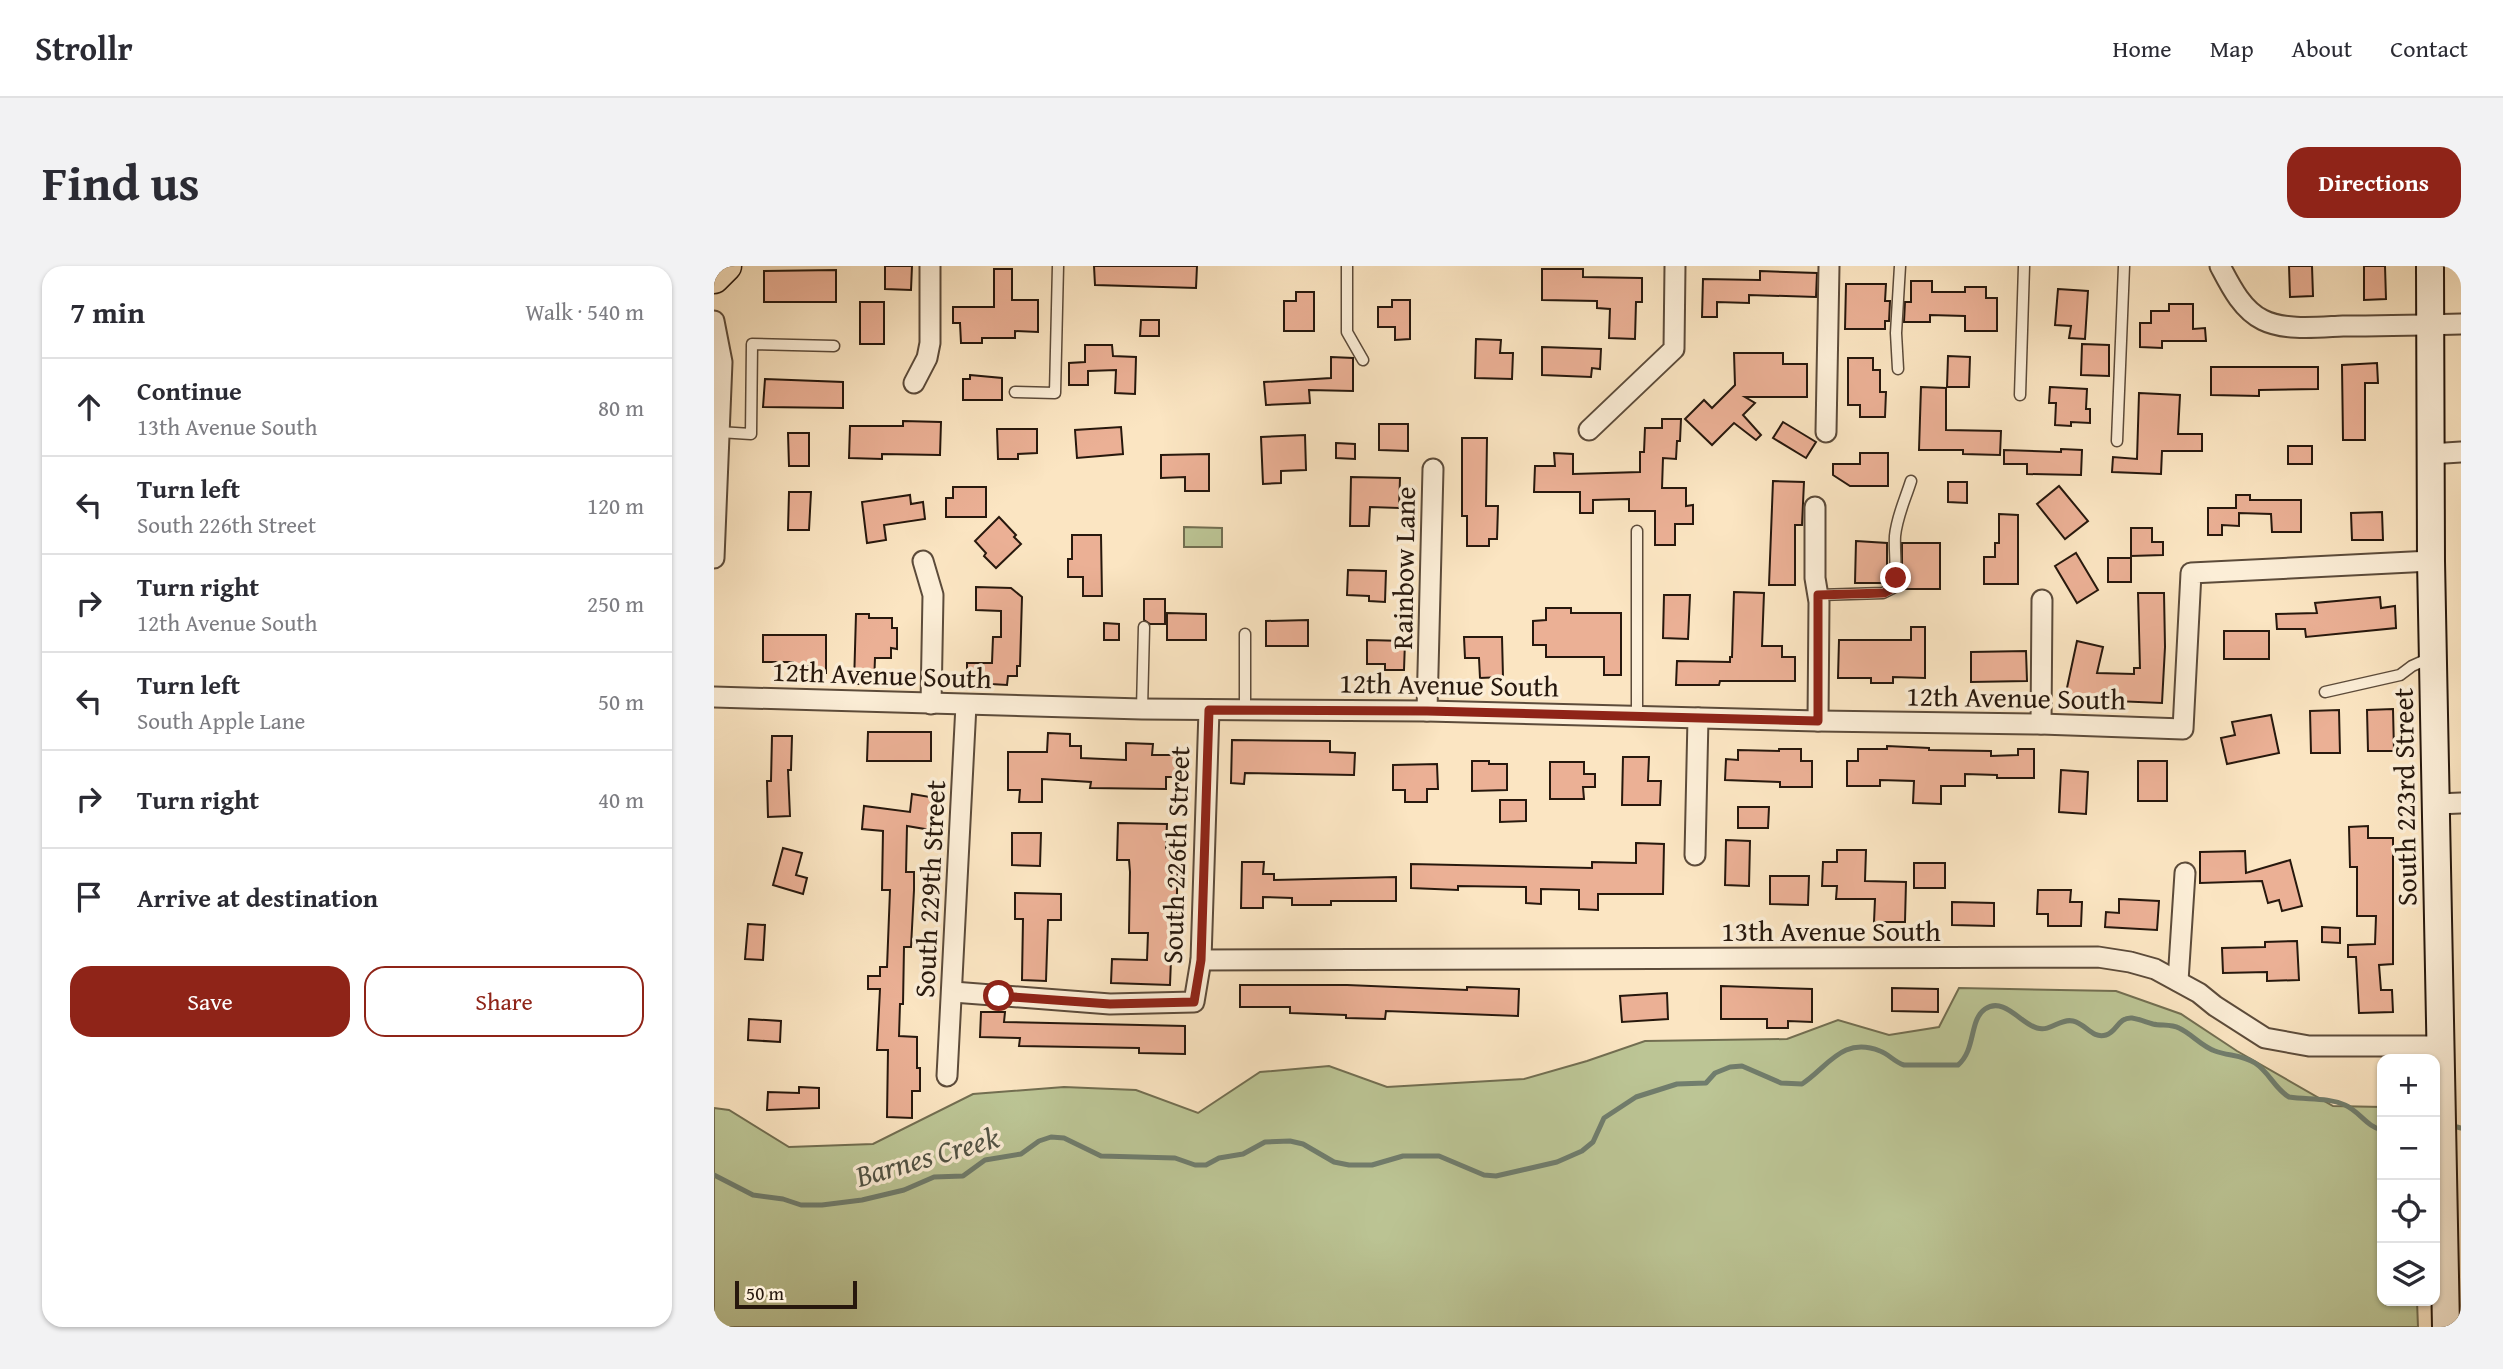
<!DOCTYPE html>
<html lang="en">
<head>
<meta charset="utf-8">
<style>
	body { margin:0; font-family:"Gentium Book Plus",serif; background:#f2f2f3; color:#2b2b33 }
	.controls { position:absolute; right:21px; bottom:21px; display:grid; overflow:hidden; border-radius:14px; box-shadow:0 2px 5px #0004 }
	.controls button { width:63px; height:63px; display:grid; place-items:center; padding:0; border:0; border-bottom:2px solid #e1e1e2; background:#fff; color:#2b2b33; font:35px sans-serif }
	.scale { position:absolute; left:21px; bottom:18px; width:122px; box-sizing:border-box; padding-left:7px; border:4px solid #27180d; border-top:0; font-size:19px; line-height:24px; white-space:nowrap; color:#27180d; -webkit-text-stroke:5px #fceed7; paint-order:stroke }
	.stop { position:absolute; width:21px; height:21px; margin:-16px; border:5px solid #8f2418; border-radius:50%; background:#fff }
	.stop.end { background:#8f2418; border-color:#fff; box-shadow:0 2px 7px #0008 }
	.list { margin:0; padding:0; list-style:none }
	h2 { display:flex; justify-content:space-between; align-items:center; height:91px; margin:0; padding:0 28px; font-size:30px }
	h2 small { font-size:23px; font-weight:400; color:#7c7c81 }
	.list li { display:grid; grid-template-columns:46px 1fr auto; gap:21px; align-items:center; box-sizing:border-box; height:98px; padding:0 28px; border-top:2px solid #e1e1e2 }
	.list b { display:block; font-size:26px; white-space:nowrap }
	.list p { margin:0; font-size:23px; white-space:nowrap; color:#7c7c81 }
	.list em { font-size:23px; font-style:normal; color:#7c7c81 }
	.actions { display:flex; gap:14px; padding:21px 28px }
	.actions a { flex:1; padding:16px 0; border:2px solid #8f2418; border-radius:21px; text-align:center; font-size:24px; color:#8f2418 }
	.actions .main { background:#8f2418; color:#fff }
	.icon { flex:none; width:38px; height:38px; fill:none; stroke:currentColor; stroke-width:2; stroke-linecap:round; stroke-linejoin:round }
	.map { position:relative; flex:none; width:1747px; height:1061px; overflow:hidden; border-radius:21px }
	header { display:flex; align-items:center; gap:42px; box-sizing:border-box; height:98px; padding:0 35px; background:#fff; border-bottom:2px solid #e1e1e2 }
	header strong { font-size:33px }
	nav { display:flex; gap:38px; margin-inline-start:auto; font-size:24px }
	.intro { display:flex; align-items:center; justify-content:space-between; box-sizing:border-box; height:168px; padding:0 42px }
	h1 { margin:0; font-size:49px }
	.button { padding:18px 32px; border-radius:21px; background:#8f2418; color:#fff; font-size:24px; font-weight:700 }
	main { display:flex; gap:42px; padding:0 42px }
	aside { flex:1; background:#fff; border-radius:21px; box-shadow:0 2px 5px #0004 }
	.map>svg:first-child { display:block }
	.green { fill:#bcc595; stroke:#726e51; stroke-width:2 }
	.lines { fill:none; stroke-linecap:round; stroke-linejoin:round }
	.stream { stroke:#707d6d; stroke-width:5 }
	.building { fill:#ebb095; stroke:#27180d; stroke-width:2 }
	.lane-casing { stroke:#5c4b3a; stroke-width:13 }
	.street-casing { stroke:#5c4b3a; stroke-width:23 }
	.secondary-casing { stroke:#27180d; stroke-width:30 }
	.primary-casing { stroke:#27180d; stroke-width:33 }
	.lane { stroke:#fceed7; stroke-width:10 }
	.street { stroke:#fceed7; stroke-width:19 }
	.secondary { stroke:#fceed7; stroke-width:26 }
	.primary { stroke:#fbe5c2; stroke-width:30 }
	.route { stroke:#8f2418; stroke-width:9 }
	.labels { text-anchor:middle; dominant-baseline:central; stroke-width:7; stroke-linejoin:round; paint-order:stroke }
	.street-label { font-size:28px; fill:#27180d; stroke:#fceed7 }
	.water-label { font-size:30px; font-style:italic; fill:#515345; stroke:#fceed7 }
</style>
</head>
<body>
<header>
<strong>Strollr</strong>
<nav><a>Home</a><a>Map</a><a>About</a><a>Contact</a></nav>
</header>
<div class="intro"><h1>Find us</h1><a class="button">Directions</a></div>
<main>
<aside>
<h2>7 min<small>Walk · 540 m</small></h2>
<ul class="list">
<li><svg class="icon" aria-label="ahead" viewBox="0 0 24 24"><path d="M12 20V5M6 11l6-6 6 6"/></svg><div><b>Continue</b><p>13th Avenue South</p></div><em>80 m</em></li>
<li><svg class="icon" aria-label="left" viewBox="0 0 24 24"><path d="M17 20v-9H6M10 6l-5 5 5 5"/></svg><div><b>Turn left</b><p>South 226th Street</p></div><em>120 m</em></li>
<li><svg class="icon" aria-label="right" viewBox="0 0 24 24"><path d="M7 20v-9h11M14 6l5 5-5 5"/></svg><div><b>Turn right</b><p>12th Avenue South</p></div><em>250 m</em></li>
<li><svg class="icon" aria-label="left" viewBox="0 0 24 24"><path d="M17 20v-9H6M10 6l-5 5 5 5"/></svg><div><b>Turn left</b><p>South Apple Lane</p></div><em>50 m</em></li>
<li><svg class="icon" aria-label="right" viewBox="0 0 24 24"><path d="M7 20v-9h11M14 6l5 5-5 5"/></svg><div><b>Turn right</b></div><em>40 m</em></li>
<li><svg class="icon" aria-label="arrive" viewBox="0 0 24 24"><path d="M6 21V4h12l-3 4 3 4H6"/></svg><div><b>Arrive at destination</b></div></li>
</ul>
<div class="actions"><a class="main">Save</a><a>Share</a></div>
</aside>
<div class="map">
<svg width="1747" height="1061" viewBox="0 0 1747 1061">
	<rect width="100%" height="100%" fill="#fbe5c2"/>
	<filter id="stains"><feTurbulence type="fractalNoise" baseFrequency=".00286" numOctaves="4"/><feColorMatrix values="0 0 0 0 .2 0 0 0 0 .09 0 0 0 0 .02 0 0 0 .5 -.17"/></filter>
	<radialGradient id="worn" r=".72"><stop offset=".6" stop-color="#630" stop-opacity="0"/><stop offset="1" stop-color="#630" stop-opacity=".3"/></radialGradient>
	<g class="green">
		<polygon points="470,261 508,262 508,281 470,281"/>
		<polygon points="1245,722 1402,725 1467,748 1523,785 1619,840 1668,841 1668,1035 1703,1035 1704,1061 0,1061 0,842 15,844 75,881 159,878 259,828 350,821 422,824 484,847 546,806 615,800 673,821 810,813 873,795 931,775 1073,773 1124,754 1175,769 1225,761"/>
	</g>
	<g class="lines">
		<g class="stream">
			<polyline points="1743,861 1747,862"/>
			<path d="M0 909 39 929 69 933 87 939H108L148 934 190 924 220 911 249 910 271 894 307 888 325 875 337 871 350 872 387 890 461 892 481 899H492L505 892 529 888 551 876 576 875 589 878 620 896 635 899H658L689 890H725L770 909 782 910 843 896 868 885 879 876 890 852 922 831 963 818 992 817 1001 807 1016 801 1028 800 1067 817 1088 818C1114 801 1128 770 1166 785 1175 788 1180 796 1190 799H1244C1262 784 1255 754 1271 743 1290 730 1307 758 1323 762 1337 766 1346 752 1359 755 1372 758 1378 773 1392 769 1403 766 1404 751 1418 752 1425 753 1432 756 1439 758 1447 760 1457 758 1465 762 1478 768 1487 780 1501 785 1514 790 1529 789 1541 797 1555 806 1561 823 1575 831 1594 834 1613 831 1631 839 1645 845 1653 861 1668 864"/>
		</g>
	</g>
	<g class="building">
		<polygon points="171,0 198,0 197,24 171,23"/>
		<polygon points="380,0 483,0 482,22 381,19"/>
		<polygon points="1575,0 1598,0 1599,30 1576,31"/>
		<polygon points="1650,0 1671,0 1672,33 1650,34"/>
		<polygon points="280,3 298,3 298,34 324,34 324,66 301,65 301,72 268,72 268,77 247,77 246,57 239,57 239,41 280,41"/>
		<polygon points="828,3 869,3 869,11 928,12 928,36 922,36 921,73 895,72 896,43 883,42 883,35 828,34"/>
		<polygon points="122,4 122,36 50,36 50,5"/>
		<polygon points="1046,5 1103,7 1102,31 1035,29 1035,37 1003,36 1003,51 988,51 989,13 1046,14"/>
		<polygon points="1197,15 1218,15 1218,26 1251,26 1251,21 1272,21 1272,32 1283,32 1283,65 1251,65 1251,50 1216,49 1216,56 1190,56 1191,36 1197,36"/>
		<polygon points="1132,18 1172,18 1171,35 1176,35 1175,55 1171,55 1171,63 1131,63"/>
		<polygon points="1344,23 1374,25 1371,73 1355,72 1357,60 1341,59"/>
		<polygon points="582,26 600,26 600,65 570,65 570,35 582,35"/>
		<polygon points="678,34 696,34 696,73 681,74 681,61 664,61 664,41 678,41"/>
		<rect x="146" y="36" width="24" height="42"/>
		<polygon points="1455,38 1479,38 1479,63 1491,62 1492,75 1448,75 1448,82 1426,81 1426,57 1437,57 1437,45 1455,45"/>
		<polygon points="427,54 445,54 445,70 426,70"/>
		<polygon points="762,73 787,74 786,87 799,87 798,113 761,112"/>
		<polygon points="1368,78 1395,79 1395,110 1367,109"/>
		<polygon points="371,79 398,79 399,90 422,91 421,128 401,127 402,104 374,105 374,119 355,119 355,97 371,96"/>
		<polygon points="828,81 887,83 886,103 878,102 877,111 828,109"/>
		<polygon points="1020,87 1069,87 1069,98 1093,98 1093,131 1031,131 1041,137 1029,149 1047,169 1042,174 1020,157 998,179 971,153 990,134 998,142 1021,119"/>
		<polygon points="1234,90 1256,91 1255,121 1233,121"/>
		<polygon points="617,91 639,92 639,125 595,124 596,137 552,139 550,116 617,112"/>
		<polygon points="1134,92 1159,92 1159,104 1166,104 1166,126 1172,126 1171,151 1146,151 1146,139 1134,139"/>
		<polygon points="1663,97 1664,117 1651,117 1651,174 1629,174 1628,99"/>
		<polygon points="1497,101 1604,101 1604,123 1545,124 1545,130 1497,129"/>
		<polygon points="256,109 288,112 288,134 249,134 249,113 256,113"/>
		<polygon points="51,113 129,116 129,142 49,141"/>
		<polygon points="1207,121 1232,122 1232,164 1287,165 1286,189 1249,188 1249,184 1205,184"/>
		<polygon points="1336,121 1373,123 1372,143 1376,143 1376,157 1357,156 1357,160 1341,159 1342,137 1335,137"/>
		<polygon points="1425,127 1466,129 1464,168 1488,168 1488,185 1448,185 1447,208 1398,206 1399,191 1423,193"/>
		<polygon points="948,153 967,153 966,175 963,175 962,193 949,192 948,222 972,222 972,240 979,239 979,258 961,258 961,279 941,279 941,245 915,245 915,233 879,234 879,247 866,247 866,226 820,226 821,200 841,200 840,187 859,188 859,208 926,206 926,186 930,186 931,162 948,162"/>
		<polygon points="189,155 227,156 226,189 168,188 168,193 135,192 136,160 189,160"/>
		<polygon points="1069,156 1102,176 1092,192 1059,172"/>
		<polygon points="665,158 694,158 694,185 665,184"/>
		<polygon points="407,161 409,188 363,192 361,164"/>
		<polygon points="283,163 323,163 323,187 304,188 304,193 284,193"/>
		<polygon points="74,167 95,167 95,200 75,200"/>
		<polygon points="591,169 592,204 567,205 567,217 549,218 547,171"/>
		<polygon points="748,172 773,172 772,240 784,240 783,273 775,273 775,280 753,280 753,250 748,250"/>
		<polygon points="622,177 641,178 641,193 622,192"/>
		<rect x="1574" y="180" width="24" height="18"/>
		<polygon points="1347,183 1368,184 1367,209 1313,208 1313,198 1290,198 1290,184 1347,186"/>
		<polygon points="1146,187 1174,187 1174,220 1136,220 1119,209 1119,198 1146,198"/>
		<polygon points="495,188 495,225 471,225 471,211 447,212 447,189"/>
		<polygon points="637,211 686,212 685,242 656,241 655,260 636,260"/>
		<polygon points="1059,215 1090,216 1088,259 1081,259 1081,319 1055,319"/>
		<polygon points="1234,216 1253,216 1253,237 1234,236"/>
		<polygon points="1345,220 1374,255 1351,273 1323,238"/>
		<polygon points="239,221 272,221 272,251 232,251 232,232 239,232"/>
		<polygon points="75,226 97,226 95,264 74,264"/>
		<polygon points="196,229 197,238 209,236 211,253 170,259 172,274 153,277 148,236"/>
		<polygon points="1522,229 1536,229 1536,234 1587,234 1587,266 1558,266 1557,248 1525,247 1525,260 1508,259 1508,269 1494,269 1494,242 1522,242"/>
		<polygon points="1668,246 1669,274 1638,274 1637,247"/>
		<polygon points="1285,248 1304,249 1304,318 1270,318 1270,291 1281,291 1281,277 1285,277"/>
		<polygon points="285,251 302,269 300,271 307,278 282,302 270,290 272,287 261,275"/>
		<polygon points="1417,262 1438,262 1438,276 1449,276 1449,289 1417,290"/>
		<polygon points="358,269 387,269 388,330 369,330 369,311 354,311 354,293 358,293"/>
		<polygon points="1142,275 1173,277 1173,317 1141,317"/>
		<rect x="1188" y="277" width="38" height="46"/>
		<polygon points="1362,287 1384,324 1363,337 1341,300"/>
		<rect x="1394" y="292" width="23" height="24"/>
		<polygon points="634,304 672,305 671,336 655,335 655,330 633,329"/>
		<polygon points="262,321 297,322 308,331 306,400 303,400 303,410 294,410 293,419 277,418 277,413 253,413 253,397 278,397 279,371 287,371 287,345 262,344"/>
		<polygon points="1020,326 1050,327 1048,380 1068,380 1068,391 1081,391 1081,415 1006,415 1005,419 962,419 963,395 1016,396 1016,391 1018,391"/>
		<polygon points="1424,327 1450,327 1451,381 1448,437 1377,434 1375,442 1350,436 1363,375 1389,381 1383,407 1420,408 1420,402 1426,402"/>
		<polygon points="950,329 976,329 974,373 949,372"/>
		<polygon points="1666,331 1667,342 1681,340 1682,362 1592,371 1591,363 1563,363 1562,348 1603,347 1601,337"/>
		<polygon points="430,333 451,333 451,358 436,358 430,354"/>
		<polygon points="832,342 857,342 857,347 907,347 907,409 890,409 890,391 832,391 832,379 819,379 819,355 832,354"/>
		<polygon points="453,347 492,348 492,374 453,374"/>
		<polygon points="142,348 155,348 155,352 178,352 178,362 183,362 183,383 177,382 177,392 161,392 160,418 140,418"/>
		<polygon points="594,354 594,380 552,380 552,355"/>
		<polygon points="390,357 405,358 405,374 390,374"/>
		<polygon points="1197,361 1211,361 1211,412 1179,411 1179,417 1157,417 1157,412 1124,412 1125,374 1197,374"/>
		<rect x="1510" y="365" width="45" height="28"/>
		<polygon points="49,369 112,369 112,407 94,407 94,400 79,399 79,396 49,396"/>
		<polygon points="750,371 788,371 789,411 766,412 765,392 751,392"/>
		<polygon points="653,374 691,375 690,404 671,404 671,398 653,398"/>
		<polygon points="1312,385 1313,415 1257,416 1257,386"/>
		<polygon points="1679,443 1680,485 1654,485 1653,444"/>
		<polygon points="1625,444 1626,487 1597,487 1596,445"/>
		<polygon points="1557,449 1565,487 1513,498 1507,472 1521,469 1518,456"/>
		<polygon points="154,466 217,466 217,495 153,495"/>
		<polygon points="334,467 356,468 356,480 367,480 367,492 412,494 412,477 439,478 438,489 465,489 465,511 452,511 452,523 376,522 377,516 328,513 328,536 305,536 306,524 294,524 294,486 333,486"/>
		<polygon points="58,470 78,470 77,504 74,504 76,550 54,551 53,515 57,515"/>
		<polygon points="518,474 616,475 616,486 641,487 640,509 531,507 530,518 517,517"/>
		<polygon points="1173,480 1215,482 1215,484 1277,485 1277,490 1304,489 1304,483 1320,483 1320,512 1283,512 1283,509 1251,508 1251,520 1227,520 1227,538 1199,537 1200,515 1166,514 1166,520 1133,520 1133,495 1144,495 1144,483 1173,483"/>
		<polygon points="1065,483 1087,483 1087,495 1098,495 1098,521 1066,521 1066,516 1011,514 1012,493 1024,494 1024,484 1065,485"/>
		<polygon points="909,491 935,491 934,515 947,515 946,539 908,539"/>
		<polygon points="758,495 775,495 775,498 793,498 793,524 758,525"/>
		<rect x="1424" y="495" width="29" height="40"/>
		<polygon points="836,496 870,496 870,508 881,508 881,521 869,521 870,533 836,533"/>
		<polygon points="723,498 724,523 713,523 713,536 691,536 691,524 679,524 679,499"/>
		<polygon points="1347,504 1374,506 1372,548 1345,546"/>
		<polygon points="198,528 222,532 217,564 193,560 192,606 200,606 200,624 197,681 190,681 189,738 186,738 185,770 203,771 203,802 206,802 206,825 198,825 198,852 173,851 174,784 163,784 166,723 154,723 154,710 166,710 166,701 173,701 176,624 168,624 169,565 148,563 150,540 196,546"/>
		<polygon points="786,534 812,534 812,555 786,556"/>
		<polygon points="1024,541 1055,541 1054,562 1024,562"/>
		<polygon points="404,557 453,558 452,583 464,583 462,668 458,668 456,719 397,717 398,693 433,694 434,667 415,667 416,606 415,594 403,594"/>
		<polygon points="1654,560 1654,572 1679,572 1679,698 1665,699 1667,724 1678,724 1679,746 1645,747 1642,691 1634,691 1634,679 1661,678 1662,650 1643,650 1643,601 1636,601 1635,561"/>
		<polygon points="298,567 327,567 326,600 298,599"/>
		<polygon points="1012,574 1036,575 1035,620 1011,619"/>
		<polygon points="922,577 950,578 949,628 884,628 884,644 865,643 865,624 827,623 827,638 812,637 812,621 744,620 744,624 697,622 697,598 878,602 878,596 922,597"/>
		<polygon points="69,582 88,587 82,609 93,612 89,628 59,619"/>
		<polygon points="1123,584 1152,584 1151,615 1192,616 1191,656 1160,656 1161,633 1122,633 1123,620 1108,620 1109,596 1123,596"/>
		<polygon points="1531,585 1532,607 1576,594 1588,640 1568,645 1565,634 1554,637 1548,615 1486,617 1486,586"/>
		<polygon points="528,596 550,596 549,608 560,608 560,614 682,611 682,635 617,635 617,639 578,639 578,632 549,631 549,642 527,642"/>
		<rect x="1200" y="597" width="31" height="25"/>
		<polygon points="1056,610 1095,610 1094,639 1056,638"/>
		<polygon points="1324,624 1357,624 1356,636 1368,636 1367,660 1334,660 1334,648 1323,648"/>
		<polygon points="301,627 347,628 347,654 334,654 332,715 308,714 309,653 301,653"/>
		<polygon points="1405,633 1445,635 1443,664 1391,661 1392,646 1405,647"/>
		<polygon points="1238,636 1280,637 1280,660 1238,659"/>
		<polygon points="34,658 51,659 49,694 31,693"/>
		<polygon points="1608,661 1626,662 1626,677 1608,676"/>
		<polygon points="1583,675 1585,714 1553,715 1553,706 1509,707 1508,682 1551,681 1551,676"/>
		<polygon points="526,719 633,719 753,724 753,721 805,723 804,750 672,745 671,753 632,752 632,749 576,747 576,741 526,741"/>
		<polygon points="1007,720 1098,723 1098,756 1074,755 1074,762 1053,762 1053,753 1007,753"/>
		<polygon points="1178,722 1224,723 1224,746 1178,745"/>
		<polygon points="953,727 954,753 908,756 906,730"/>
		<polygon points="267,746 291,746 290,756 471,760 471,788 425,787 425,782 305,780 306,772 266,771"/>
		<polygon points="35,753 67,755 66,776 34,774"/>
		<polygon points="85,821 105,822 105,842 53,844 54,826 85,827"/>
	</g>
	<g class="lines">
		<g class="lane-casing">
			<g id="lane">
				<polyline points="633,0 633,66 649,94"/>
				<polyline points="1184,103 1182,67 1186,0"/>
				<polyline points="301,126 341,127 344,0"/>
				<polyline points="1306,129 1310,0"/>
				<polyline points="5,166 37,168 38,78 120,80"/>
				<polyline points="1403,175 1410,0"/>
				<path d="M1104 329 1169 327 1179 322C1184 305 1180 288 1181 270 1183 250 1191 234 1197 215"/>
				<polyline points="531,368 531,444"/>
				<polyline points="1611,426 1686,409 1698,400 1716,392"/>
				<polyline points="428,443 430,361"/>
				<polyline points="923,450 923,265"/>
			</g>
		</g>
		<g class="street-casing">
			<g id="street">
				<path d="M1506 0C1516 19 1528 44 1549 54 1571 65 1605 61 1629 60 1668 60 1708 59 1747 58"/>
				<polyline points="0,55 8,96 0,292"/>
				<polyline points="200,117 213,92 216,77 216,0"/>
				<polyline points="875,164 960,83 961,0"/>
				<polyline points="1112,166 1115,0"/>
				<polyline points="1716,188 1747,186"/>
				<polyline points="1101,241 1101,312 1105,336 1104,455"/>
				<polyline points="209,295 219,329 217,438"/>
				<polyline points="0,431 428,443 713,445 1104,455 1327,458 1469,463 1477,307 1717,295"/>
				<polyline points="713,445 719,203"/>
				<polyline points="1327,458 1328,334"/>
				<polyline points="1723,538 1747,537"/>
				<polyline points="981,589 984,452"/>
				<polyline points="487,694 1384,691 1416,696 1441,703 1485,727 1501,740 1551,772 1595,780 1725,780"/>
				<polyline points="1464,715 1471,607"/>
				<polyline points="239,726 396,738 480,736 487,694 495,444"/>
				<polyline points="233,810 252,439"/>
			</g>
		</g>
		<g class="secondary-casing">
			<polyline id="secondary" points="1716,0 1717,295 1732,1061"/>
		</g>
		<g class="primary-casing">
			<polyline id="primary" points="0,12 12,0"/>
		</g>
		<use href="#lane" class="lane"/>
		<use href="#street" class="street"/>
		<use href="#secondary" class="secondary"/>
		<use href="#primary" class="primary"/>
	</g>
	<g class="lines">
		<polyline class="route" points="285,730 396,738 480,736 487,694 495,444 713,445 1104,455 1104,329 1170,327 1179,322 1182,312"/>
	</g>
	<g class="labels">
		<g class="street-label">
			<text transform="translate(689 302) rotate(-89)">Rainbow Lane</text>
			<text transform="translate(168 408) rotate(2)">12th Avenue South</text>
			<text transform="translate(735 418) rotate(1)">12th Avenue South</text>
			<text transform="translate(1302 431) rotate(1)">12th Avenue South</text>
			<text transform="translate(1690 531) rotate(-91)">South 223rd Street</text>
			<text transform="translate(461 589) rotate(-88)">South 226th Street</text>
			<text transform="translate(215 623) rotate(-87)">South 229th Street</text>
			<text x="1117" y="664">13th Avenue South</text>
		</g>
		<g class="water-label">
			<text transform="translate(213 890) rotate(-16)">Barnes Creek</text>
		</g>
	</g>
	<rect width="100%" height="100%" filter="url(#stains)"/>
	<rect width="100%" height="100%" fill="url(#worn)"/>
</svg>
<div class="controls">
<button>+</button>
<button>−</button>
<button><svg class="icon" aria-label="locate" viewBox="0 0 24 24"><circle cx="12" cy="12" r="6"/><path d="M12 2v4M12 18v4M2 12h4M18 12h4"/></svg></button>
<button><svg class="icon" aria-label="layers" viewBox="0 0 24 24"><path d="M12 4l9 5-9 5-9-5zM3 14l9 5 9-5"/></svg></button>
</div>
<div class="scale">50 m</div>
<div class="stop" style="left:285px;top:730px"></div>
<div class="stop end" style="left:1182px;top:312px"></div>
</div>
</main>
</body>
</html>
